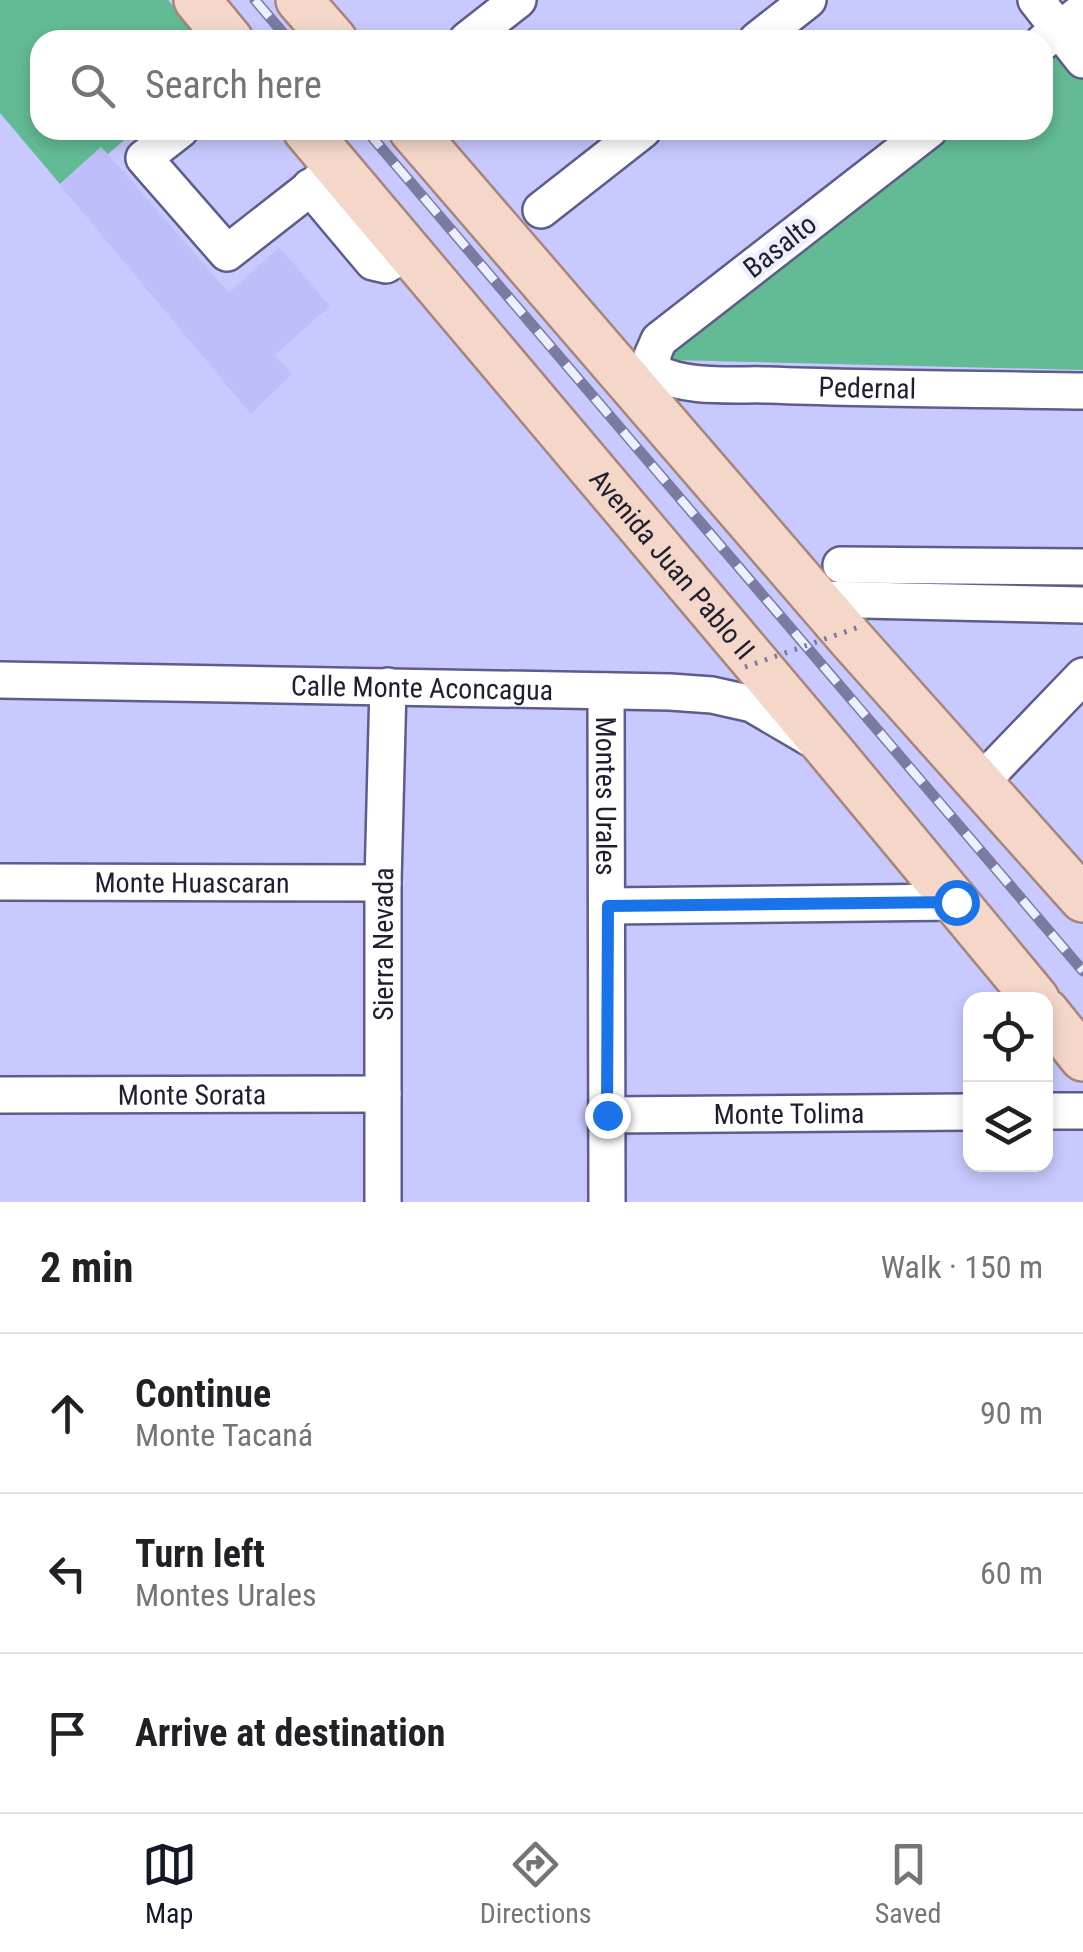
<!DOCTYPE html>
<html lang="en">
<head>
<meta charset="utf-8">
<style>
	body { margin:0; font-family:"Roboto Condensed",sans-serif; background:#f6f6f6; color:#202124 }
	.controls { position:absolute; right:30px; bottom:30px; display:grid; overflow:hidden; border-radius:20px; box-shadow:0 5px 15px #0003 }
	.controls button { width:90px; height:90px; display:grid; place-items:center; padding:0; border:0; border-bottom:2px solid #e0e0e0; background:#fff; color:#202124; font:50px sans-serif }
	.stop { position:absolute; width:30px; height:30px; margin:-22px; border:8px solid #1a73e8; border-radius:50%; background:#fff }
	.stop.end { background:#1a73e8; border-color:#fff; box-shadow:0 2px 10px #0008 }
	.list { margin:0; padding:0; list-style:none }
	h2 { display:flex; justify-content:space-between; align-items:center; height:130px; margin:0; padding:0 40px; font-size:42px }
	h2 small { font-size:32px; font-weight:400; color:#757577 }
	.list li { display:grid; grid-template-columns:65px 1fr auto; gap:30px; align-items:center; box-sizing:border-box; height:160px; padding:0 40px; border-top:2px solid #e0e0e0 }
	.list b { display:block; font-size:38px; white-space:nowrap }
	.list p { margin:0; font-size:32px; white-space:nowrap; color:#757577 }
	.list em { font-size:32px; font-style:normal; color:#757577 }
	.icon { flex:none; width:55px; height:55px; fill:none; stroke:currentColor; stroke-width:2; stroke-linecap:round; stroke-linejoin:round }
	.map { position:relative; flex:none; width:1083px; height:1202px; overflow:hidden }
	.search { position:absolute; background:#fff; box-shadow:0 5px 15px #0003; left:30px; right:30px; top:30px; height:110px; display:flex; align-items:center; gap:25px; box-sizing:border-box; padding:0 35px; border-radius:30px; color:#757577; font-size:38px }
	.sheet { height:610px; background:#fff }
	nav { display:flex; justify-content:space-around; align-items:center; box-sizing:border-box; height:140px; border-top:2px solid #e0e0e0; background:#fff; font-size:28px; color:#757577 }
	nav a { display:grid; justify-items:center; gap:5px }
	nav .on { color:#111827 }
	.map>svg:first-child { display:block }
	.built { fill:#bebefa }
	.green { fill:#63bb95 }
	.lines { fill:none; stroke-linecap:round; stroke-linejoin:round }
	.minor-casing { stroke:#5d5c8a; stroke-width:40 }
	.major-casing { stroke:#a6857d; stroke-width:50 }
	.minor { stroke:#fff; stroke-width:35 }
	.major { stroke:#f5d7ca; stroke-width:45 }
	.rail-casing { stroke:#7b7ba1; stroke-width:11 }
	.rail { stroke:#edeefe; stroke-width:8; stroke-dasharray:22; stroke-linecap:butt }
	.path-bridge { stroke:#78799e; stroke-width:5; stroke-dasharray:2.5 8; stroke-linecap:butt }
	.route { stroke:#1a73e8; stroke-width:12 }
	.labels { text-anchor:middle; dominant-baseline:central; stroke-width:9; stroke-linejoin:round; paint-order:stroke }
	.street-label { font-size:28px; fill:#1f1f32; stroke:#edeefe }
</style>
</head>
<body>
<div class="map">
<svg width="1083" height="1202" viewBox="0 0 1083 1202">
	<rect width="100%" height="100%" fill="#c8c9fe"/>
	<polygon class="built" points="102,147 229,293 279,247 330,306 275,355 292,374 251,414 60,185"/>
	<g class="green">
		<polygon points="0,0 168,0 201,40 40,40 40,130 136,130 108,154 101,147 60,184 0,113"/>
		<polygon points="1059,47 1083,79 1083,370 671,360 665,349 951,130 1043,130 1043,59"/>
	</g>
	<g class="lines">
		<g class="minor-casing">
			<g id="minor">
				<polyline points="1036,0 1083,60"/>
				<polyline points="467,40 518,0"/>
				<polyline points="757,40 808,0"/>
				<polyline points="1043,42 1083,11"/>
				<polyline points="180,130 144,158 227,253 337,167"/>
				<path id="s1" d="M929 130 659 340 652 356 655 372C686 389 734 384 769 385 873 389 978 389 1083 391"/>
				<polyline points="310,187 373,262 386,265 408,251"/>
				<polyline points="541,210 643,130"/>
				<polyline points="841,565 1083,567"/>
				<polyline points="818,599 1083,605"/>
				<path id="s2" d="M0 680 670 692 712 695 752 704 810 738"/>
				<path id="s3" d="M606 691 607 1202"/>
				<polyline points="981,782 1083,676"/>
				<path id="s4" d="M0 882 383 883"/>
				<polyline points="608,906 956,902"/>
				<path id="s5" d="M0 1095 383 1094"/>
				<polyline points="1046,1111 1083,1111"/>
				<path id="s6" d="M607 1115 970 1112"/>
				<path id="s7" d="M383 1202V883L388 686"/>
			</g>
		</g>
		<g class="major-casing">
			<g id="major">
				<polyline points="197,0 230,40"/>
				<polyline points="299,0 334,40"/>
				<path id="s8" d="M306 130 831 752 1036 999"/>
				<polyline points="412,130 851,639 1083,899"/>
				<polyline points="1046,1012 1083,1058"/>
			</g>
		</g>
		<use href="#minor" class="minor"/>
		<use href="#major" class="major"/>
		<g class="rail-casing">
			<g id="rail">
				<polyline points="255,0 289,40"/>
				<polyline points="366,130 1083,971"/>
			</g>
		</g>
		<use href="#rail" class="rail"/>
		<polyline class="path-bridge" points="745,667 862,626"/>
	</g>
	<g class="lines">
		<polyline class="route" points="607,1115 608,906 956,902"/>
	</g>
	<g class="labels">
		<g class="street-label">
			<text transform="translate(780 246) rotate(-38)">Basalto</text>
			<text stroke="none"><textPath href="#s1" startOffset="590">Pedernal</textPath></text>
			<text stroke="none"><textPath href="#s8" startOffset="568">Avenida Juan Pablo II</textPath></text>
			<text stroke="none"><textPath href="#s2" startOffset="422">Calle Monte Aconcagua</textPath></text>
			<text stroke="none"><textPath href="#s3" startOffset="105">Montes Urales</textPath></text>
			<text stroke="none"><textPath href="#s4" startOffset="192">Monte Huascaran</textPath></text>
			<text stroke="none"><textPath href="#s7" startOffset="258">Sierra Nevada</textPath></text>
			<text stroke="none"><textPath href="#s5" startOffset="192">Monte Sorata</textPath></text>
			<text stroke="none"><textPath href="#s6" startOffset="182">Monte Tolima</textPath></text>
		</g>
	</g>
</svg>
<div class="controls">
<button><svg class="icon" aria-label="locate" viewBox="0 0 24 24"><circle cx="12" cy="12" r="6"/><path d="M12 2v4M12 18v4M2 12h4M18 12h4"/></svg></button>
<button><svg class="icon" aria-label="layers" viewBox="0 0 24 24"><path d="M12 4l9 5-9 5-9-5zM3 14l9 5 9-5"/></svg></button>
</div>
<div class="stop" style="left:956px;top:902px"></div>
<div class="stop end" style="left:607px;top:1115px"></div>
<div class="search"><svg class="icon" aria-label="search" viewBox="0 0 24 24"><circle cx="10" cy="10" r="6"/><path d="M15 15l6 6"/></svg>Search here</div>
</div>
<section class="sheet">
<h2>2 min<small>Walk · 150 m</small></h2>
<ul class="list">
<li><svg class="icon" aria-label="ahead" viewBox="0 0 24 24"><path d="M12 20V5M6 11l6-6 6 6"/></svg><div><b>Continue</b><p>Monte Tacaná</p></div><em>90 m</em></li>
<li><svg class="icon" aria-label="left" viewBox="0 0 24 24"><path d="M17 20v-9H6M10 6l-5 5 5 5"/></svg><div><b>Turn left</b><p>Montes Urales</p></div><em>60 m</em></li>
<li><svg class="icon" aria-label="arrive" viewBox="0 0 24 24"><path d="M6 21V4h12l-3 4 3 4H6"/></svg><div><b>Arrive at destination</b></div></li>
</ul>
</section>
<nav>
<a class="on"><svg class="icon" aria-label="map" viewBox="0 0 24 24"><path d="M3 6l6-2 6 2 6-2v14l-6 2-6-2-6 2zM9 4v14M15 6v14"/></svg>Map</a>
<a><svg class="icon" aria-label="directions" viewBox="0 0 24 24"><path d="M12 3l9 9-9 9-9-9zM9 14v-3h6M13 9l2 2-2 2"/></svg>Directions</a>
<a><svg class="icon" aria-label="saved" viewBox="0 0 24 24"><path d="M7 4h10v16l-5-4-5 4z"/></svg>Saved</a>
</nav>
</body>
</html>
